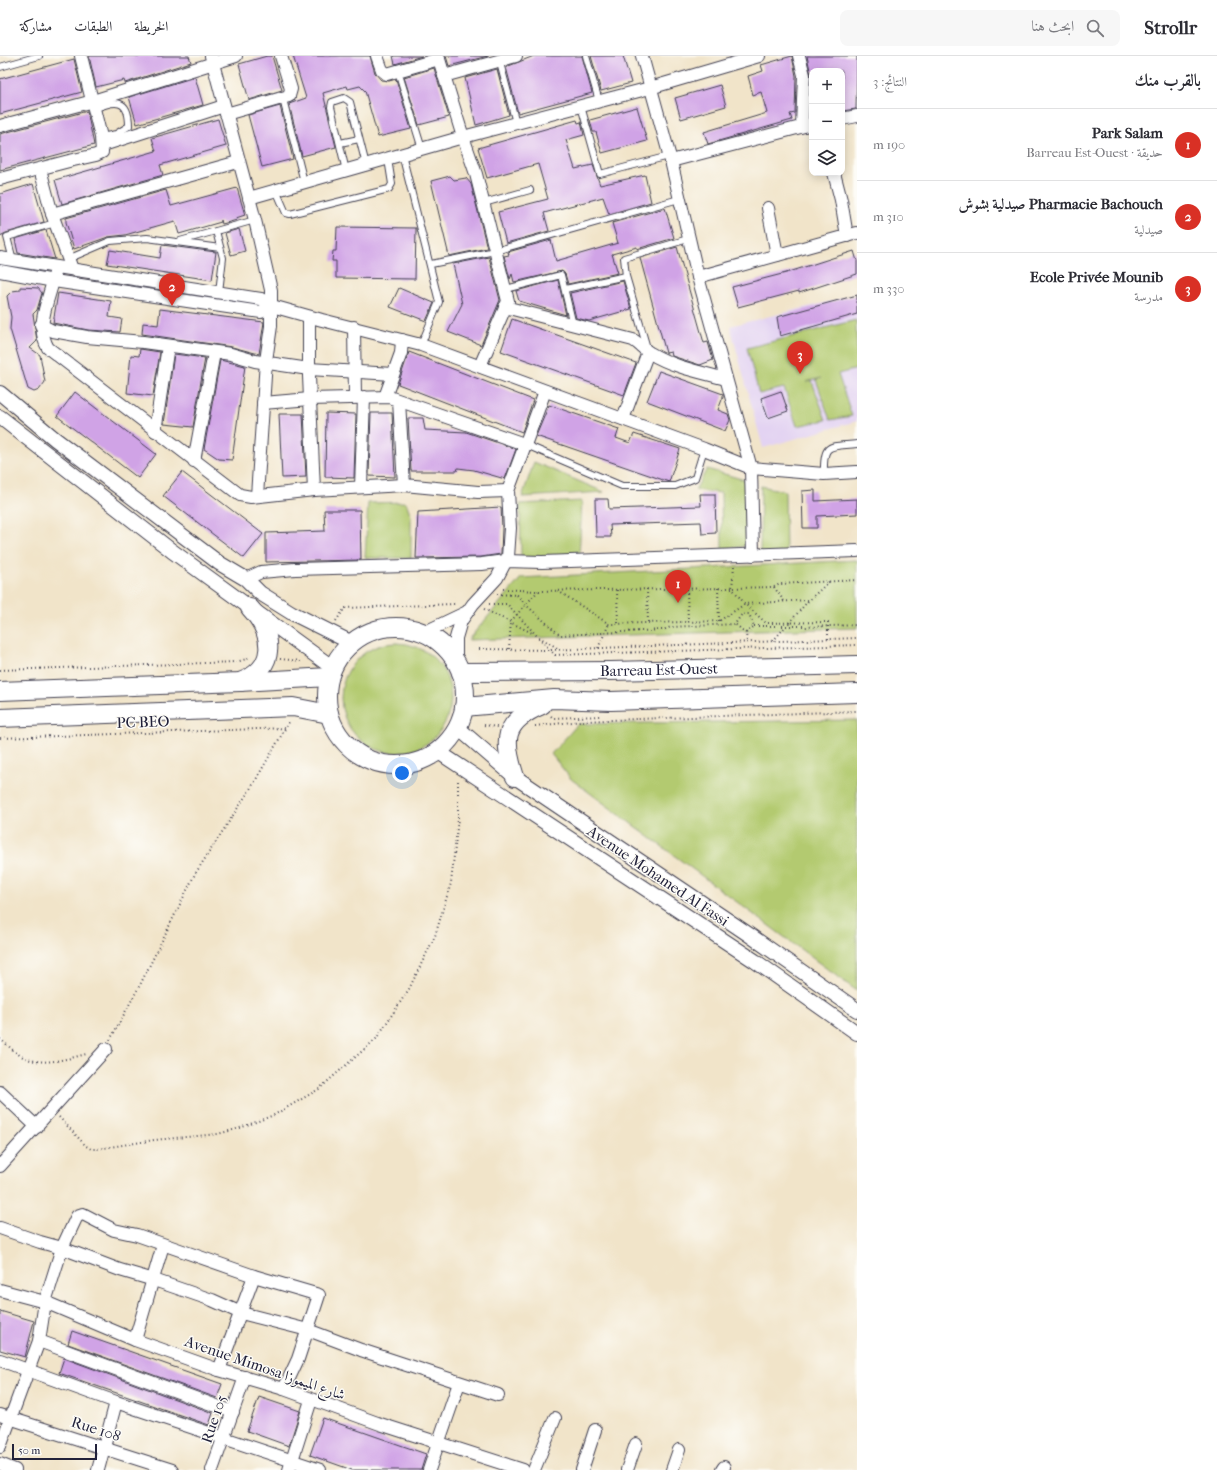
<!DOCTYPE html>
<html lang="ar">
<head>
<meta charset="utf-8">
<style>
	body { margin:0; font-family:"IM FELL French Canon",Amiri,serif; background:#f7f7f7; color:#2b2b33; direction:rtl }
	.controls { position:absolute; right:12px; top:12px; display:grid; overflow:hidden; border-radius:8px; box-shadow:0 2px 10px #0003 }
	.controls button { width:36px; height:36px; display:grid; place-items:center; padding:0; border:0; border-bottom:1px solid #e1e1e2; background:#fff; color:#2b2b33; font:20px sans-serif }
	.scale { position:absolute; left:12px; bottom:10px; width:85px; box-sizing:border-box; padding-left:4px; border:2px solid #22223b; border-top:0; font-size:11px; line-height:14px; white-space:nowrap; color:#22223b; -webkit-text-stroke:3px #fdfcf7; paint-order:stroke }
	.you { position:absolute; left:402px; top:717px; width:14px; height:14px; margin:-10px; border:3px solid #fff; border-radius:50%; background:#1a73e8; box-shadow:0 0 0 6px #1a73e833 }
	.badge { display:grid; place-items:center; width:26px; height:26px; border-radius:50%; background:#d93025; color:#fff; font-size:13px; font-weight:700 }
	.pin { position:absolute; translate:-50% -33px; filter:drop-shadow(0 1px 2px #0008) }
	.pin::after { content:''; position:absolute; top:21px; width:14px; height:12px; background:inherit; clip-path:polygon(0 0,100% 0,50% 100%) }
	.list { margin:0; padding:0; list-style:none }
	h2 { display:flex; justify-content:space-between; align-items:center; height:52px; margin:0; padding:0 16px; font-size:17px }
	h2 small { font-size:13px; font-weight:400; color:#7c7c81 }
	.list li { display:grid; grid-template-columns:26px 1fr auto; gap:12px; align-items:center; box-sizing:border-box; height:72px; padding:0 16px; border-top:1px solid #e1e1e2 }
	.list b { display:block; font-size:15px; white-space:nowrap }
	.list p { margin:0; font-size:13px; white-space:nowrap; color:#7c7c81 }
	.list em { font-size:13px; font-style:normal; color:#7c7c81 }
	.icon { flex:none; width:22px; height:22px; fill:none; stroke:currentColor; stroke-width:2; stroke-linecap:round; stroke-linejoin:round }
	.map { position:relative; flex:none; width:857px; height:1414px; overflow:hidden; direction:ltr }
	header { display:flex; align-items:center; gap:24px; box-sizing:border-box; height:56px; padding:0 20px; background:#fff; border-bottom:1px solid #e1e1e2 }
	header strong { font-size:19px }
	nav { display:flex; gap:22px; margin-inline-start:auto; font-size:14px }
	.search { width:280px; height:36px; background:#f7f7f7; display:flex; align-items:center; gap:10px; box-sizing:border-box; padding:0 14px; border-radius:8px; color:#7c7c81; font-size:15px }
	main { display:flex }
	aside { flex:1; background:#fff }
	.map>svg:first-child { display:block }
	.built { fill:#e3d3f2 }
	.green { fill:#b3ca6f; stroke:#6a7655 }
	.building { fill:#d0a3e6 }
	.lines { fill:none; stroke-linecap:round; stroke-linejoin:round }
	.service-casing { stroke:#413f50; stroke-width:8 }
	.minor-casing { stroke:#413f50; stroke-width:14 }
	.tertiary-casing { stroke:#413f50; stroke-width:16 }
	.primary-casing { stroke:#413f50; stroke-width:20 }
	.path { stroke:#413f50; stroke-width:2; stroke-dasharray:1 3; stroke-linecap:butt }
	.service { stroke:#fff; stroke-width:6 }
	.minor { stroke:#fff; stroke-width:12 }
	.tertiary { stroke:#fff; stroke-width:14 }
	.primary { stroke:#fff; stroke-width:18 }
	.labels { text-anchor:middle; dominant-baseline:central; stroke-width:3; stroke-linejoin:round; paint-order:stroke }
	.street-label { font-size:15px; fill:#22223b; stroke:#fdfcf7 }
</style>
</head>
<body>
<header>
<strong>Strollr</strong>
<div class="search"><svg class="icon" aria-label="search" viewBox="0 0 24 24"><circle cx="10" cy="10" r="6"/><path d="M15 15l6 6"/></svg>ابحث هنا</div>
<nav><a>الخريطة</a><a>الطبقات</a><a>مشاركة</a></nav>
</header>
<main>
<aside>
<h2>بالقرب منك<small>النتائج: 3</small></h2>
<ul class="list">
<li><span class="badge">1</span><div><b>Park Salam</b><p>حديقة · Barreau Est-Ouest</p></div><em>190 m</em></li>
<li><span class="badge">2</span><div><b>Pharmacie Bachouch صيدلية بشوش</b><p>صيدلية</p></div><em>310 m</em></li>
<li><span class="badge">3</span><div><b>Ecole Privée Mounib</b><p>مدرسة</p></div><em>330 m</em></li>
</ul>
</aside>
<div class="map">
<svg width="857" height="1414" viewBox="0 0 857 1414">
	<rect width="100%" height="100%" fill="#fdfcf7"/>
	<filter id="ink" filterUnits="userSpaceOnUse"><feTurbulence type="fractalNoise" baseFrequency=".025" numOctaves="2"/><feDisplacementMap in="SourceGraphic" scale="8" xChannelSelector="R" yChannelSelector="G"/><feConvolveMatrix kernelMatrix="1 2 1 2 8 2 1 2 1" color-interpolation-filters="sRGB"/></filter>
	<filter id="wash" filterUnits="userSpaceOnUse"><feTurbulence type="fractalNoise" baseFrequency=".012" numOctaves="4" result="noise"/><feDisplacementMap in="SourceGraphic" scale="16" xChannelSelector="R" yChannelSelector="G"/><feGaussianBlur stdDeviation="0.9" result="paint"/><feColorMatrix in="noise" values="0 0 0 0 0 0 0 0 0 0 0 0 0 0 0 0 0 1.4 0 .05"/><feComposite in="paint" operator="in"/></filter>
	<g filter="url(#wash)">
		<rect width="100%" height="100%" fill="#f1e4c9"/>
		<polygon class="built" points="857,239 857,365 763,392 730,270"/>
		<g class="green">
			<polygon points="856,264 857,313 838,318 852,360 830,364 816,324 821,322 806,326 812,325 826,364 797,370 784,332 759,338 747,292"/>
			<polygon points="534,406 604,436 522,441"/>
			<polygon points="707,413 745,424 747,490 722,493 721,437 695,434"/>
			<polygon points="761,430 785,435 786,497 760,498"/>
			<polygon points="582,445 579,502 521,501 520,448"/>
			<polygon points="406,446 411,460 411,502 365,502 368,447"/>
			<polygon points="857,504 857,572 468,584 521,522"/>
			<circle cx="396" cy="642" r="55"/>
			<polygon points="857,664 857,935 571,723 551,698 578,668"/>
		</g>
		<g id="blocks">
			<g class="building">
				<polygon points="89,0 189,0 191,6 125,27 124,24 96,31"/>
				<polygon points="267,0 272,0 282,34 249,44 239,8"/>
				<polygon points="293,0 370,0 375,17 381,24 389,25 396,23 411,73 378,81 365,35 360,30 348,33 347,30 323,37 336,91 302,100 289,48 306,42"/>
				<polygon points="393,0 422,0 395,8"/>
				<polygon points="446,0 488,0 449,10"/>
				<polygon points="534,0 582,0 592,37 518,57 506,11"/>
				<polygon points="591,0 623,0 631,27 601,35"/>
				<polygon points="792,0 796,20 795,57 790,58 792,64 708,88 704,76 767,57 761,36 753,39 748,20 763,15 761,9"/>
				<polygon points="807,0 857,0 856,53 842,55 842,15 812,15 812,57 810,57 811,19"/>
				<polygon points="74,3 82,36 0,58 0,23"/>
				<polygon points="434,12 449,61 419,69 404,21"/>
				<polygon points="497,13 509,59 476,69 465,22"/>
				<polygon points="195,21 203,49 137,68 129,41"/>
				<polygon points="720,29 726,50 681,63 675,42"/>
				<polygon points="280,50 293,103 262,111 248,59"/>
				<polygon points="637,51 647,85 602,97 596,76 593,76 590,64"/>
				<polygon points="87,55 94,89 0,114 0,78"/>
				<polygon points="218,63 226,90 160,109 163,119 62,148 55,124 156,95 152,82"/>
				<polygon points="577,64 578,67 581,66 584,79 566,84 575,113 593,109 600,129 645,119 651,146 609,158 603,141 544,157 549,175 506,187 498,156 548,143 538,108 487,122 478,92"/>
				<polygon points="450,120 454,124 466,122 471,128 487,192 449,200 431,125"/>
				<polygon points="33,128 44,166 6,177 0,180 0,138"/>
				<polygon points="237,132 245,159 236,162 237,164 222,168 221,164 221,166 179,178 175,165 125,179 108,181 74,193 66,166 66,162 166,134 171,150"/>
				<polygon points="665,152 674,182 637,193 637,191 612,198 618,217 568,228 565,218 562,215 514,226 512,218 510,223 504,200 509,199 508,196 551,184 556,205 618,187 612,167"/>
				<polygon points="337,171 416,172 415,223 336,222 336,205 332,205 333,195 336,195"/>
				<polygon points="239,173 245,195 231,199 225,177"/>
				<polygon points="46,174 55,203 18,197 15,183"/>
				<polygon points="162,189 216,196 212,224 107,208 110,194 160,202"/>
				<polygon points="677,191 704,287 708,286 713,304 700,309 672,300 671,296 666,297 640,202"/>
				<polygon points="854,195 857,205 857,218 799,237 799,235 738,251 732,231 786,217"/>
				<polygon points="489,201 500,244 481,289 448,276 462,248 453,208"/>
				<polygon points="558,224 566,259 519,245 516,235"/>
				<polygon points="623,225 631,253 589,265 576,262 570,237"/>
				<polygon points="20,231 38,232 42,237 37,254 33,258 37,285 30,292 40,299 45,326 39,334 34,336 28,333 10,273 11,261 7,240 12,235 20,234"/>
				<polygon points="399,232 434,247 426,265 390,251"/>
				<polygon points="58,237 111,245 109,261 122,263 120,276 88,274 53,267"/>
				<polygon points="857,239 857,258 780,280 777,261"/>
				<polygon points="160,253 264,266 259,298 232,291 142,278 143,267 158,269"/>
				<polygon points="512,263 636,307 624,339 501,295"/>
				<polygon points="140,293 160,296 153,340 127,337 131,299 139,300"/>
				<polygon points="409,296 533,344 522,376 398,328"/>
				<polygon points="174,298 205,302 193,371 164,368"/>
				<polygon points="220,304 245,310 232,404 219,403 204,393"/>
				<polygon points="659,315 723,338 723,341 718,354 728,358 730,364 725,375 647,345"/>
				<polygon points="781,335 788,355 768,362 761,342"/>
				<polygon points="75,336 156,398 138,422 57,360"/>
				<polygon points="549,349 619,373 616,382 630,387 634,378 680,393 669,426 536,380"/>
				<polygon points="326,357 356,358 354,422 325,421"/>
				<polygon points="371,357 392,357 395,421 369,420"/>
				<polygon points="279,358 303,358 306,421 282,422"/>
				<polygon points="408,362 423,362 425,374 466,376 516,393 505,423 474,414 458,412 457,415 411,415"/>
				<polygon points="182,416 263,478 244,502 163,440"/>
				<polygon points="815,434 815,445 857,443 857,458 817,460 817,472 803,472 802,435"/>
				<polygon points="700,438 715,438 716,477 702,478 701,466 610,469 611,481 596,481 595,443 608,443 609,453 701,450"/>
				<polygon points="501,451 502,472 501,498 481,501 416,502 418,456"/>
				<polygon points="324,454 360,454 361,504 266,506 266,477 325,475"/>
				<polygon points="0,1255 34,1265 25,1301 0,1294"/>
				<polygon points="72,1275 222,1328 217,1342 68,1288"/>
				<polygon points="64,1302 213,1357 209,1369 59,1317"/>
				<polygon points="259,1341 300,1355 289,1390 247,1375"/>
				<polygon points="323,1362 426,1398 421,1414 352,1414 310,1399"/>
			</g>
		</g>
	</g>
	<g filter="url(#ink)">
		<use href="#blocks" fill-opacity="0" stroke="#413f50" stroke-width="1"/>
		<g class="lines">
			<g class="service-casing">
				<g id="service">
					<polyline points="586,0 599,45"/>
					<polyline points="499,3 516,67"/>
					<polyline points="0,11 39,0"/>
					<polyline points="398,15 422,93"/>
					<polyline points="283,43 304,126"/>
					<polyline points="581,50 600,118 669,100"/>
					<path d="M94 53C115 44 129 42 129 70L116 78 101 81"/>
					<polyline points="340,87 359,83"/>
					<polyline points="402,98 439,246 421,289"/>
					<polyline points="346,115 331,51 332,46 344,42 350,46 366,109"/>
					<polyline points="276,134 286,157 290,158 389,133 392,128 388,103"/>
					<polyline points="484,147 530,134"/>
					<polyline points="216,175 223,202 219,236"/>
					<polyline points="180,185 255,164"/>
					<polyline points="68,203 110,185 147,182 220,192"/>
					<polyline points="13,204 7,181 55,167"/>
					<polyline points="431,208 495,195 679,143"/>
					<polyline points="506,233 561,219 573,269"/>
					<polyline points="565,233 626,220"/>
					<polyline points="647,292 626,220 624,202 688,183"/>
					<polyline points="524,388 622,430 675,430 695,422 704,393"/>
					<path d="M824 418C823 386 829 391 857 388"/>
				</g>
			</g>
			<g class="minor-casing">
				<g id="minor">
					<polyline points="211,0 255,164 271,234 271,270 266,305 257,440"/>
					<polyline points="377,0 382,14 387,18 439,3"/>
					<polyline points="438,0 463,81 476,118 508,245 480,310"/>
					<polyline points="642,0 671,105 698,221 751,412 753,499"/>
					<polyline points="799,0 804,19 802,70"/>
					<polyline points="444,20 516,0"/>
					<polyline points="226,58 289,40 291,33 281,0"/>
					<polyline points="842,63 857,60"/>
					<polyline points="0,70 93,45 236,0"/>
					<polyline points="103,89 224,50"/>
					<polyline points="671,105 812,68"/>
					<polyline points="40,113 52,158 72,213"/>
					<polyline points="834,117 841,144 847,180"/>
					<polyline points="0,123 69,105 96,99 102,96 101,81 81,0"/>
					<polyline points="249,142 463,81 650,32 759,0"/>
					<polyline points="768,152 777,199"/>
					<polyline points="52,158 238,106"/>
					<polyline points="0,202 261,243 272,250 322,264 421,289 704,393 751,412 824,418 857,416"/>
					<path d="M56 211C53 237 33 267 48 292L240 439 251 441 314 434 404 429 478 436 508 435"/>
					<polyline points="0,215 54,225 261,256 272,250"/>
					<polyline points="698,221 857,177"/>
					<path d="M505 251 633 284C640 288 644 294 650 297 673 311 700 316 726 323"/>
					<polyline points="309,261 309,320 314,434"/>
					<polyline points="41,269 53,275 87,281 143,286 231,298 255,305 309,313 393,318"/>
					<polyline points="354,271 355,341"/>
					<polyline points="385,341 401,297 402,284"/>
					<polyline points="399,345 404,429"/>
					<polyline points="263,347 310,343 389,341 524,388"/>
					<polyline points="623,363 648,296"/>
					<polyline points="155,375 168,290"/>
					<polyline points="194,405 214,297"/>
					<polyline points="361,431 364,341"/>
					<polyline points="246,523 261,516 295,513 482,508 505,505 542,506 857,495"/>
					<polyline points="423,577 467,556"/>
					<polyline points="456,606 456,582 461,565 473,548 497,522 508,501 510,472 508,435 545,335"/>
					<polyline points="0,1036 37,1071"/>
					<polyline points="0,1110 106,993"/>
					<polyline points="0,1172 40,1186 62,1192 120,1214 154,1224 212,1244 241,1257 308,1274 361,1294 498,1339"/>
					<polyline points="0,1234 45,1246 135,1284 219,1314 284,1333 380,1368 523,1414"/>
					<polyline points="135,1284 163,1189"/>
					<polyline points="39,1285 233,1356"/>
					<polyline points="0,1304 116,1346 320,1414"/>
					<polyline points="219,1314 254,1220"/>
					<polyline points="0,1359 172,1414"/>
					<polyline points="0,1391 39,1285 45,1246 62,1192 77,1160 83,1158 114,1174 137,1179 254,1220 319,1239 298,1303 284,1333"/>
					<polyline points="0,1408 15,1414"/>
					<polyline points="98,1414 116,1346"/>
					<polyline points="212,1414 245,1321"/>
					<polyline points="289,1414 311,1344"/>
					<polyline points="429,1414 459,1327"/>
					<polyline points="534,1414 555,1362"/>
					<polyline points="582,1414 595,1374"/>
					<polyline points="627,1414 636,1388"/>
					<polyline points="672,1414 679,1394"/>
					<polyline points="722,1414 724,1411"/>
				</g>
			</g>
			<g class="tertiary-casing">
				<g id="tertiary">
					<polyline points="0,337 55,383 219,507 246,523 260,537 292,557 352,587"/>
					<polyline points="0,361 172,495 333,612"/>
					<polyline points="457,671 515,721 748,878 857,954"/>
					<polyline points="437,695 755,905 857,977"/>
				</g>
			</g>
			<g class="primary-casing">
				<g id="primary">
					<circle cx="396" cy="640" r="69"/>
					<path id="s1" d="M461 616 611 615 857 609"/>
					<polyline points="240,626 329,621"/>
					<path d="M0 635 240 626C278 612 274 578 250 552"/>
					<polyline points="464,651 554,643 611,645 857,637"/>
					<polyline points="0,662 293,651 329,658"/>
					<path d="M515 721C503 684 502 666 542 649"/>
				</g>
			</g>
			<g class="path">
				<polyline points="734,510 732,532 774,531 780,528 857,524"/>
				<polyline points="774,531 784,545"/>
				<polyline points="718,532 719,565"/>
				<polyline points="503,533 536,535 732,532 745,548 766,567 828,566 828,583"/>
				<polyline points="647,533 648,567"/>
				<polyline points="687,533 688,566"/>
				<polyline points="617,534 618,568"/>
				<polyline points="558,535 609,568 719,565 745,548 809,544 831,524"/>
				<polyline points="497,538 517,539 526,549 560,579 663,574 671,571 735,568"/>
				<polyline points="489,548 507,548 555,599 857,589"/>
				<polyline points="484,553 534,578"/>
				<polyline points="336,565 345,552 455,548"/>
				<polyline points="789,567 809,544"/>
				<polyline points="754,570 803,570 805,571 857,569"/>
				<polyline points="746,577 754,570 749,558 742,558 735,568 746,577 747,586"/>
				<polyline points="539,581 559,593"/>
				<polyline points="773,585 786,570"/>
				<polyline points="598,592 609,568"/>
				<polyline points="479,593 550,594 857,582"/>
				<polyline points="509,593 511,565 538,535"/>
				<polyline points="280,603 301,605"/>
				<polyline points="0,614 236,606 250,602"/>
				<polyline points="551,660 553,662 600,660"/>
				<polyline points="484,669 497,671"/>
				<polyline points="535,670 582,665 857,655"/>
				<polyline points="0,682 287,672"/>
				<path d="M0 983C8 989 16 998 25 1002 44 1010 67 1003 86 998"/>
				<polyline points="110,984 140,929 195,818 254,727 289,666"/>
				<polyline points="59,1061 86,1090 91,1093 97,1093 154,1084 218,1078 240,1072 274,1059 319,1033 376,983 409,933 435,880 451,827 458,763 458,723"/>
			</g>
			<use href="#service" class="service"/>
			<use href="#minor" class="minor"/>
			<use href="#tertiary" class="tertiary"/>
			<use href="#primary" class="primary"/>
		</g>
	</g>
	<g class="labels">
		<g class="street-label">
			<text stroke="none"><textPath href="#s1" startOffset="198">Barreau Est-Ouest</textPath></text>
			<text transform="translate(143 666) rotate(-2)">PC BEO</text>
			<text transform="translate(658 820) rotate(34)">Avenue Mohamed Al Fassi</text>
			<text transform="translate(265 1312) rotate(19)">Avenue Mimosa شارع الميموزا</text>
			<text transform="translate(214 1363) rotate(-71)">Rue 105</text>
			<text transform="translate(96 1373) rotate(18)">Rue 108</text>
		</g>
	</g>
</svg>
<div class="controls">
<button>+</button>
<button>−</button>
<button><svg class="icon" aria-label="layers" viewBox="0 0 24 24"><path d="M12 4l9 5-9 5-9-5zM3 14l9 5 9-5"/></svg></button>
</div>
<div class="scale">50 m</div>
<div class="you"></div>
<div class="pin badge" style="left:678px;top:547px">1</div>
<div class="pin badge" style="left:172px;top:250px">2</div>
<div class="pin badge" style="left:800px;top:318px">3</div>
</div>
</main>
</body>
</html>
